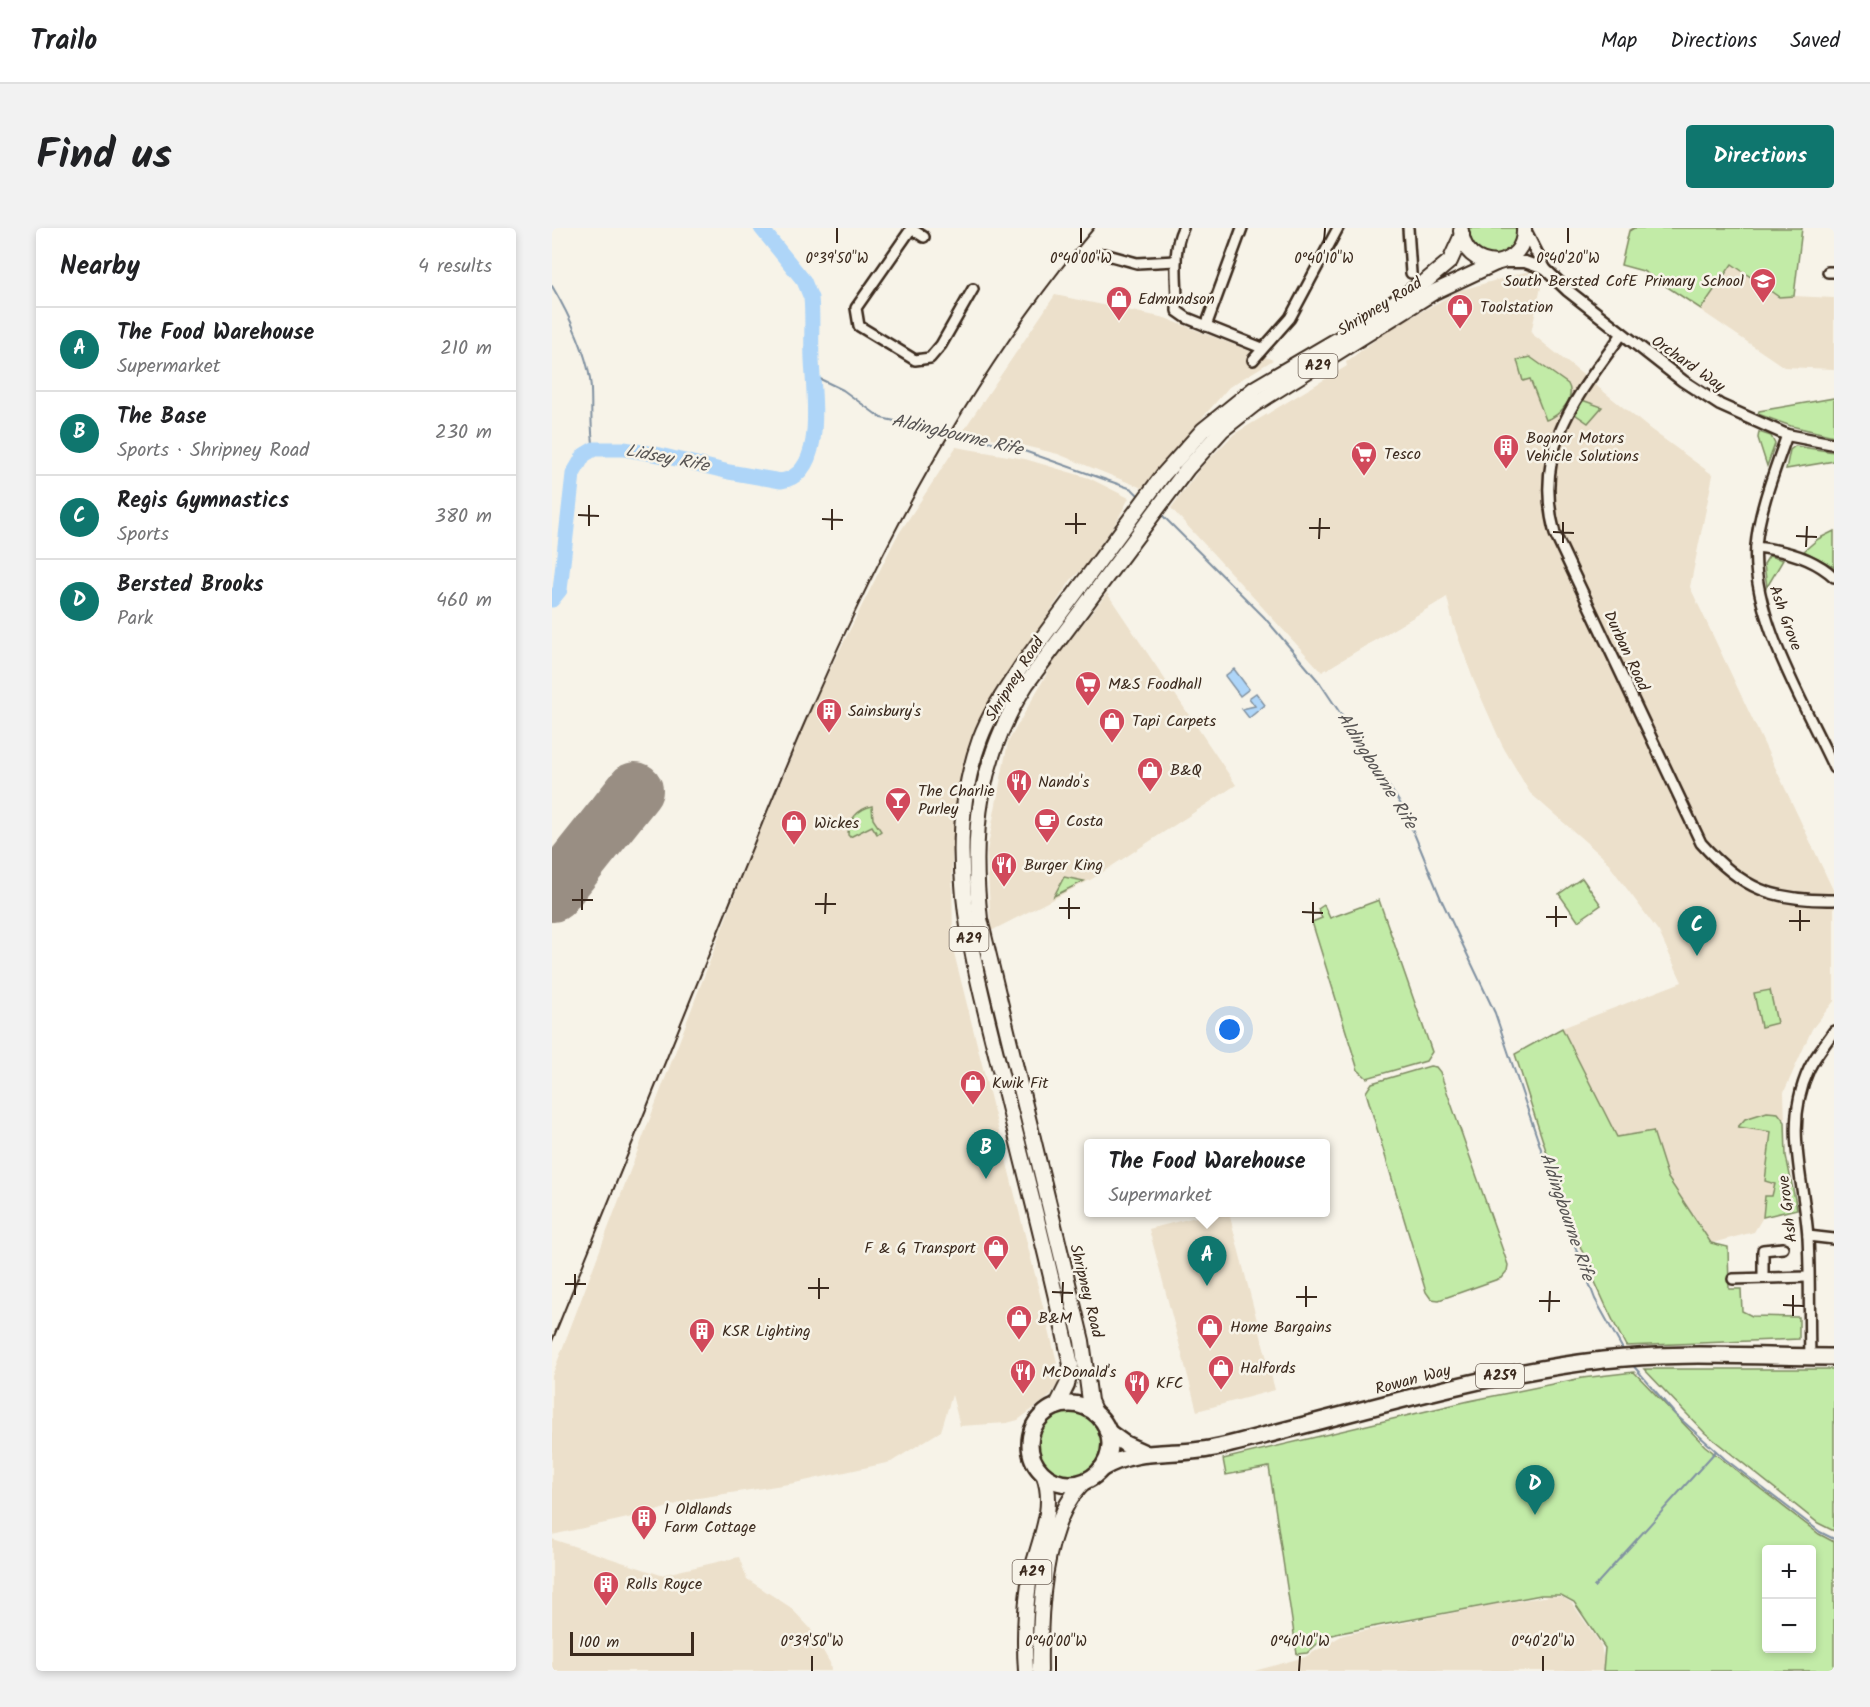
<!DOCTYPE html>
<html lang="en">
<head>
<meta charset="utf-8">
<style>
	body { margin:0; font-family:Kalam,sans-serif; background:#f2f2f2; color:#202124 }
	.controls { position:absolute; right:18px; bottom:18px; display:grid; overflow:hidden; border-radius:6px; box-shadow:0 3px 9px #0003 }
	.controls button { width:54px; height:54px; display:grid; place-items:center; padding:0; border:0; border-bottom:2px solid #e0e0e0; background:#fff; color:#202124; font:30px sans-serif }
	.scale { position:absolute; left:18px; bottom:15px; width:124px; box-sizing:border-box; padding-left:6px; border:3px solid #3b2a1e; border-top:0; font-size:16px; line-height:21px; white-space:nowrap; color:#3b2a1e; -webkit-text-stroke:4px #f7f3e8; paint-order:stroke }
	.you { position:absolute; left:678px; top:802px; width:21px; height:21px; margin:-15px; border:4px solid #fff; border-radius:50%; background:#1a73e8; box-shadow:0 0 0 9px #1a73e833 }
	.badge { display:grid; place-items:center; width:39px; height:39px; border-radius:50%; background:#0f766e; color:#fff; font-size:20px; font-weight:700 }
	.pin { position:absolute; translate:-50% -50px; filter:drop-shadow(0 2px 3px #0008) }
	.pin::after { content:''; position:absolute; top:32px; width:21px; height:18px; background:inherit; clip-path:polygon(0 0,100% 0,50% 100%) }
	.popup { position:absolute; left:532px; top:911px; width:246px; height:78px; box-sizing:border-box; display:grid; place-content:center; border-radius:6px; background:#fff; filter:drop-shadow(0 2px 4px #0005); font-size:20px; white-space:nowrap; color:#757577 }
	.popup b { font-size:22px; color:#202124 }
	.popup::after { content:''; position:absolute; left:50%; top:100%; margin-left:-12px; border:12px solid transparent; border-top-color:#fff }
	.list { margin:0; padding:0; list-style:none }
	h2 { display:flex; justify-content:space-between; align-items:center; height:78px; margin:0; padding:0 24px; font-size:26px }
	h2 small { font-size:20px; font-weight:400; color:#757577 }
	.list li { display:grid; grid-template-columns:39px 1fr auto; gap:18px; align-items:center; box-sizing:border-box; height:84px; padding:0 24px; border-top:2px solid #e0e0e0 }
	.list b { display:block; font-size:22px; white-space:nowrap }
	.list p { margin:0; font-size:20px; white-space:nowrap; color:#757577 }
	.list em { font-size:20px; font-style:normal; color:#757577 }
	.map { position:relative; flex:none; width:1282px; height:1443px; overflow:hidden; border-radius:6px }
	header { display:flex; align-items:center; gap:36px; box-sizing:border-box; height:84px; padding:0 30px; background:#fff; border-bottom:2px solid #e0e0e0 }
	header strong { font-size:28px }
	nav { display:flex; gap:33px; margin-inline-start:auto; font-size:21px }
	.intro { display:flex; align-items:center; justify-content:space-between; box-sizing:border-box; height:144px; padding:0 36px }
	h1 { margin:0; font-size:42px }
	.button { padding:15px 27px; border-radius:6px; background:#0f766e; color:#fff; font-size:21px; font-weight:700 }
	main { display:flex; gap:36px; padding:0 36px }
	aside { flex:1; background:#fff; border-radius:6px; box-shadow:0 3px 9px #0003 }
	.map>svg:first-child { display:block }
	.built { fill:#ece0cb }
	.green { fill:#c2eba7; stroke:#7e8a62; stroke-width:1.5; fill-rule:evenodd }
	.water { fill:#aed5f8; stroke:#8091a1; stroke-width:1.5 }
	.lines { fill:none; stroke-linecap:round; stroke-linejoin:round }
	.stream { stroke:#8091a1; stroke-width:2 }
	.river { stroke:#aed5f8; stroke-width:15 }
	.runway { stroke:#998e83; stroke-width:56 }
	.minor-casing { stroke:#3b2a1e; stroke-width:14 }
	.tertiary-casing { stroke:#3b2a1e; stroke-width:15 }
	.primary-casing { stroke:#3b2a1e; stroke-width:18 }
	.trunk-casing { stroke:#3b2a1e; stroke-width:20 }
	.minor { stroke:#f7f3e8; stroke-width:9 }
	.tertiary { stroke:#f7f3e8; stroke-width:10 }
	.primary { stroke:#f7f3e8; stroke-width:14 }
	.trunk { stroke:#f7f3e8; stroke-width:15 }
	.rail { stroke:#3b2a1e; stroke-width:2 }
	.ticks { fill:none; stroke:#3b2a1e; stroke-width:2 }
	.labels { text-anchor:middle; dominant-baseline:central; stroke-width:5; stroke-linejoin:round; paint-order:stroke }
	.shield { fill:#f7f3e8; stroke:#73665b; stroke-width:1.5 }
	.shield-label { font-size:15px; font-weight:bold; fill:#3b2a1e }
	.poi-label { font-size:16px; fill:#3b2a1e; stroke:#f7f3e8; text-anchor:start }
	.street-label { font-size:16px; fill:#3b2a1e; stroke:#f7f3e8 }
	.water-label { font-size:18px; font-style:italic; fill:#585554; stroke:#f7f3e8 }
	.ticks-label { font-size:15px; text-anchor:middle; fill:#3b2a1e; stroke:#f7f3e8; stroke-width:5; stroke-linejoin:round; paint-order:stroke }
</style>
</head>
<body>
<header>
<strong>Trailo</strong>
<nav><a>Map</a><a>Directions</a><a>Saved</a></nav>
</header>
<div class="intro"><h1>Find us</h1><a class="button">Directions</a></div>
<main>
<aside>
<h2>Nearby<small>4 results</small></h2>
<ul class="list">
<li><span class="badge">A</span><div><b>The Food Warehouse</b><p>Supermarket</p></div><em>210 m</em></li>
<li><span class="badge">B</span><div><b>The Base</b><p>Sports · Shripney Road</p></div><em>230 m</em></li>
<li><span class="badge">C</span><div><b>Regis Gymnastics</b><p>Sports</p></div><em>380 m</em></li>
<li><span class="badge">D</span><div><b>Bersted Brooks</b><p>Park</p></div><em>460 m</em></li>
</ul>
</aside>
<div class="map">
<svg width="1282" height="1443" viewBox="0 0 1282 1443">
	<rect width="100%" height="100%" fill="#f7f3e8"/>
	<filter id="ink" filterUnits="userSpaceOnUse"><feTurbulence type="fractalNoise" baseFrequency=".0167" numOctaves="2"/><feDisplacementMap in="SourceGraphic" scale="12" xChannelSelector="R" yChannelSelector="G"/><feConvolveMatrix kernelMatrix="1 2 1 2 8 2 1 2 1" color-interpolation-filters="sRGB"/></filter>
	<g filter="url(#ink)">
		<g class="built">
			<polygon points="1081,0 1250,0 1242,68 1282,70 1282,141 1232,139 1091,43 1068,37 1076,2"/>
			<polygon points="973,44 984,44 991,50 979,105 1098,201 1161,247 1138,359 1282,664 1282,773 1260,801 1232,864 1234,928 1245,981 1211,989 1202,1004 1160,1015 1116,950 1101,903 1065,910 1010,800 1130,754 1107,704 1052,630 978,565 950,517 921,451 901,395 895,369 770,444 619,280 651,237 682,206 795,138 794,134 839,100 909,62"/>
			<polygon points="503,67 613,90 721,132 677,159 590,260 506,226 411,203"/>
			<polygon points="404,219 473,231 537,250 577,270 565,293 535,336 519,352 439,473 411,534 400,630 401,721 505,1134 503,1139 507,1145 507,1154 498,1168 466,1192 455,1195 408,1198 400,1167 389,1203 339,1234 243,1255 140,1271 98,1285 0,1307 0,1148 197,630 267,463 344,310"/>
			<polygon points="555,365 684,557 540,651 439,703 435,623 456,514 502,433"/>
			<polygon points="659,985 677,985 723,1162 645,1183 597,1001"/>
			<polygon points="0,1311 109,1347 187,1329 195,1351 238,1379 258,1400 278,1435 279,1443 0,1443"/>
			<polygon points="999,1368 1010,1369 1020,1375 1049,1417 1052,1434 1050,1443 702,1443 753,1429 791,1407 950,1375"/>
		</g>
		<g class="green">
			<path d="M916 0H965C968 30 942 31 922 21Z"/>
			<polygon points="1082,0 1250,0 1242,68 1227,69 1180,36 1149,81 1091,43 1069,37 1077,3"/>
			<path d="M978 129 1016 156C1024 170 1008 188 994 192L978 151 971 153 965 132Z"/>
			<polygon points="1282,170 1282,208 1239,198 1206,186 1207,183"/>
			<polygon points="1030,172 1050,179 1036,195 1020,184"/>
			<polygon points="1207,204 1219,208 1223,216 1215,238 1206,210"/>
			<polygon points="1243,218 1282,224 1282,233 1234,241 1238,222"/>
			<polygon points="1282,303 1282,339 1252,323 1266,311"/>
			<polygon points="1217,328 1231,332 1215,359 1212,336"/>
			<path d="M320 578 321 591 329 603 325 606 320 598 298 609 296 607C296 592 306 581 320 578Z"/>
			<polygon points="512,649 532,653 502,668"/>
			<polygon points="1030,650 1049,677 1026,693 1007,666"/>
			<polygon points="827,672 880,824 874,833 815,850 806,842 760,694 770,690 766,681 772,677 778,690"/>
			<polygon points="1218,762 1225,795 1209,799 1202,765"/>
			<path d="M1010 800 1065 909 1101 903 1116 950 1159 1015 1176 1019 1177 1061H1189L1190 1083 1200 1088 1247 1089V1111L1074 1118C1024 1025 995 926 963 826Z"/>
			<polygon points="878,838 884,839 888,844 956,1037 955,1043 949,1050 887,1072 879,1071 874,1064 814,864 820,855"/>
			<polygon points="1215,884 1226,885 1233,894 1234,928 1245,981 1211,989 1213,968 1220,968 1223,956 1213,953 1219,904 1186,899 1193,891"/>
			<polygon points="1092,1141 1282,1141 1282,1303 1266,1295 1153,1205"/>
			<path d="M1082 1144 1153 1218 1267 1306 1282 1314V1443H1051L1053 1420 1022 1374 1009 1367H989L788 1405 773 1409 755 1425 745 1426 717 1239 674 1247 671 1231 917 1173 1030 1150ZM1214 1322H1260V1420H1214Z"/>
			<circle cx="516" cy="1215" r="33"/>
		</g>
		<g class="water">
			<polygon points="682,441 697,461 688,468 673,448"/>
			<polygon points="704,465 713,477 697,490 690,481 703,478 697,470"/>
		</g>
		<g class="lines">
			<g class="stream">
				<path d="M0 58C16 85 38 130 39 162 40 183 38 201 42 221"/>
				<polyline points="262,148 291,162 329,190 458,218 580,261 588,269"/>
				<polyline points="609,286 712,389 768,455 852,581 889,671 943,785 1012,989 1043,1071 1073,1125"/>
				<polyline points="1079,1135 1123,1186 1173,1231 1268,1304 1282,1311"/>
				<polyline points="1042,1359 1164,1223"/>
			</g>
			<path class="river" d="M0 372 8 362 21 246 32 227 42 221H72L108 227 177 244 229 253C275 246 261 165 260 131 259 110 261 91 259 70L252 53 209 0"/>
			<polyline class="runway" points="0,666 83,562"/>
			<g class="minor-casing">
				<g id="minor">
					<polyline points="358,0 372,9"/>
					<path d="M631 0C619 25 626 55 625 83L635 90 710 120"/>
					<polyline points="856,0 859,45"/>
					<polyline points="359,1 304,80 307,98 363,132 378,130 389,117 421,61"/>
					<polyline points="552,26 585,35 624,33"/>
					<polyline points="1276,44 1282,44"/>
					<polyline points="654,98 690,0"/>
					<path d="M1070 106C1023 171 980 221 1003 306L1149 615C1190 661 1221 673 1282 672"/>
					<polyline points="701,132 738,90 786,0"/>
					<path d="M1235 207C1223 242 1207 281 1204 318 1198 386 1253 477 1282 540"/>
					<path d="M1204 319C1231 322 1262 330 1282 349"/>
					<polyline points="1256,1008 1282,1011"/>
					<polyline points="1211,1050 1211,1022 1231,1020"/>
					<polyline points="1181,1051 1256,1049"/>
					<path d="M1258 1129C1257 1089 1258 1049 1256 1009 1252 951 1231 897 1257 841 1263 828 1274 815 1282 803"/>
				</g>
			</g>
			<g class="tertiary-casing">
				<g id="tertiary">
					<polyline points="973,2 993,41 1015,62 1131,153 1168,177 1235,207 1282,216"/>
					<polyline points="951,34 973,34 993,41"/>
				</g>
			</g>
			<g class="primary-casing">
				<g id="primary">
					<path d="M909 3C911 23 924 34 944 35 962 31 973 19 972 0"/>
					<path d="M504 1179 515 1157 519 1137C499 1041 473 945 450 850 423 740 387 623 428 511 438 484 455 460 471 436L611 247 651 202 703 160 795 106 874 53 898 33 910 7"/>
					<path d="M544 1187 538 1173 530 1113 428 691C418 603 427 530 475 455L635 241 670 202 703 176 882 64 944 35"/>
					<path d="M474 1443C472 1414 473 1384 477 1355 483 1320 505 1283 492 1248"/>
					<path d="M488 1443C487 1387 490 1295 532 1254"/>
				</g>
			</g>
			<g class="trunk-casing">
				<g id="trunk">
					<circle cx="518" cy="1216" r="40"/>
					<polyline points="555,1203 573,1216 593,1225"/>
					<path d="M549 1241C586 1218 626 1229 667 1219 794 1188 921 1147 1051 1132 1127 1123 1206 1129 1282 1129"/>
				</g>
			</g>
			<use href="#minor" class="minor"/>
			<use href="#tertiary" class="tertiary"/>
			<use href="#primary" class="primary"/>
			<use href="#trunk" class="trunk"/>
			<path class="rail" d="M0 1113C61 963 122 812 183 662 278 427 377 196 542 0"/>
		</g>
	</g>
	<path class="ticks" d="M285 15V0M529 15V0M772 15 773 0M1016 15V0M26 287 47 288M270 291 291 292M513 296H534M37 298V277M757 300H778M280 302V281M1001 304 1022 305M524 306V285M1244 308 1265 309M767 311 768 290M1011 315V294M1254 319 1255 298M20 672H41M263 676H284M507 680H528M30 682V661M750 684 771 685M273 686 274 665M994 689H1015M517 691V670M1237 693H1258M761 695V674M1004 699V678M1248 703V682M13 1056H34M256 1060H277M500 1064 521 1065M23 1067V1046M744 1069H765M267 1071V1050M987 1073H1008M510 1075 511 1054M1231 1077 1252 1078M754 1079V1058M997 1084 998 1063M1241 1088V1067M260 1443V1428M504 1443V1428M747 1443 748 1428M991 1443V1428"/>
	<defs>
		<g id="school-pin" transform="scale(1.35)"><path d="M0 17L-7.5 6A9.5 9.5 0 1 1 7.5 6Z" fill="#d1495b" stroke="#f7f3e8"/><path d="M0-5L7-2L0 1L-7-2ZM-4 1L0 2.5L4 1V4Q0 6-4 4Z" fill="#fff"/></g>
		<g id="shop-pin" transform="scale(1.35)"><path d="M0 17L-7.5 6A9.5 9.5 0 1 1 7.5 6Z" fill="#d1495b" stroke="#f7f3e8"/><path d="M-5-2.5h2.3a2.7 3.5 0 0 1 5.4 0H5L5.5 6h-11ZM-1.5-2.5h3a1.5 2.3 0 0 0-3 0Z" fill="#fff"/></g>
		<g id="building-pin" transform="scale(1.35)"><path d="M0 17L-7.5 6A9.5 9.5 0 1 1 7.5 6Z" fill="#d1495b" stroke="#f7f3e8"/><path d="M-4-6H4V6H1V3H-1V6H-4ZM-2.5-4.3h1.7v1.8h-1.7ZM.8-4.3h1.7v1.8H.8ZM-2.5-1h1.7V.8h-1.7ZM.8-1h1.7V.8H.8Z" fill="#fff"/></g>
		<g id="supermarket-pin" transform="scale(1.35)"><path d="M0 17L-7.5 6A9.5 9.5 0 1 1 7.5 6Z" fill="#d1495b" stroke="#f7f3e8"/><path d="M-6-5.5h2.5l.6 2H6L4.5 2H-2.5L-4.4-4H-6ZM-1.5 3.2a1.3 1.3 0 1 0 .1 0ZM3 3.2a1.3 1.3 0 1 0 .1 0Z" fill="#fff"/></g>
		<g id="restaurant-pin" transform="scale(1.35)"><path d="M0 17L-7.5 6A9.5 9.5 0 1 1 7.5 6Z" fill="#d1495b" stroke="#f7f3e8"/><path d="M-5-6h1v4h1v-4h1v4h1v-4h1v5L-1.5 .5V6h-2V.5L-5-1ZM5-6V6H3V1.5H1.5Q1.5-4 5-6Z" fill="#fff"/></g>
		<g id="bar-pin" transform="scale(1.35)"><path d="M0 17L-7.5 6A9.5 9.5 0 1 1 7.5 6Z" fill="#d1495b" stroke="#f7f3e8"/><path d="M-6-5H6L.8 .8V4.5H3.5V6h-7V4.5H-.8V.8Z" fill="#fff"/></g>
		<g id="cafe-pin" transform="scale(1.35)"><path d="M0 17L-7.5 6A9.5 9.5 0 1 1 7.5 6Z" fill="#d1495b" stroke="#f7f3e8"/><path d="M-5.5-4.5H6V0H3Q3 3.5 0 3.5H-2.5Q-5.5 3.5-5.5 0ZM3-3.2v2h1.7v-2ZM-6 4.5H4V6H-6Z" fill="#fff"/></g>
	</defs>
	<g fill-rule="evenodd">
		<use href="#school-pin" x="1211" y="53"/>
		<use href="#shop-pin" x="567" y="71"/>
		<use href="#shop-pin" x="908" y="79"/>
		<use href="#building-pin" x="954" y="219"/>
		<use href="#supermarket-pin" x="812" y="226"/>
		<use href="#supermarket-pin" x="536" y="456"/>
		<use href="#building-pin" x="277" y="483"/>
		<use href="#shop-pin" x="560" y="493"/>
		<use href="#shop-pin" x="598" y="542"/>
		<use href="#restaurant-pin" x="467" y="554"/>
		<use href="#bar-pin" x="346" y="572"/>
		<use href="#cafe-pin" x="495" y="593"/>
		<use href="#shop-pin" x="242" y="595"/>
		<use href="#restaurant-pin" x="452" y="637"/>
		<use href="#shop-pin" x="421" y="855"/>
		<use href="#shop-pin" x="444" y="1020"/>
		<use href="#shop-pin" x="467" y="1090"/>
		<use href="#shop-pin" x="658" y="1099"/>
		<use href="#building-pin" x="150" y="1103"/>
		<use href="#shop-pin" x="669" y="1140"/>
		<use href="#restaurant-pin" x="471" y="1144"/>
		<use href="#restaurant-pin" x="585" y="1155"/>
		<use href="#building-pin" x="92" y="1290"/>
		<use href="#building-pin" x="54" y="1356"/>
	</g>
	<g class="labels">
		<g class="shield">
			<rect x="746.5" y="126" width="39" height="24" rx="4.5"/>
			<rect x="397.5" y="699" width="39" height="24" rx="4.5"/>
			<rect x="924" y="1136" width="48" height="24" rx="4.5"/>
			<rect x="460.5" y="1332" width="39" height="24" rx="4.5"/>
		</g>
		<g class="shield-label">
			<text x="766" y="138">A29</text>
			<text x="417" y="711">A29</text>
			<text x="948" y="1148">A259</text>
			<text x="480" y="1344">A29</text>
		</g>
		<g class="poi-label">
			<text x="1192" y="53" text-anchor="end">South Bersted CofE Primary School</text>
			<text x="586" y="71">Edmundson</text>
			<text x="928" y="79">Toolstation</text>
			<text x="974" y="210">Bognor Motors<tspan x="974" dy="18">Vehicle Solutions</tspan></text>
			<text x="832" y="226">Tesco</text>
			<text x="556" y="456">M&amp;S Foodhall</text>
			<text x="296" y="483">Sainsbury's</text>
			<text x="580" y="493">Tapi Carpets</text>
			<text x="618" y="542">B&amp;Q</text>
			<text x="486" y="554">Nando's</text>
			<text x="366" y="563">The Charlie<tspan x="366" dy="18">Purley</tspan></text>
			<text x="514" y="593">Costa</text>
			<text x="262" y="595">Wickes</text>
			<text x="472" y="637">Burger King</text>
			<text x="440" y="855">Kwik Fit</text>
			<text x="424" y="1020" text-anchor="end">F &amp; G Transport</text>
			<text x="486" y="1090">B&amp;M</text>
			<text x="678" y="1099">Home Bargains</text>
			<text x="170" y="1103">KSR Lighting</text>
			<text x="688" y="1140">Halfords</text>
			<text x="490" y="1144">McDonald's</text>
			<text x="604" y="1155">KFC</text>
			<text x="112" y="1281">1 Oldlands<tspan x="112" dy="18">Farm Cottage</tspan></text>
			<text x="74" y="1356">Rolls Royce</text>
		</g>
		<g class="street-label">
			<text transform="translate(828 79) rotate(-32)">Shripney Road</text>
			<text transform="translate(1136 136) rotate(35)">Orchard Way</text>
			<text transform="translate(1233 390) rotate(70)">Ash Grove</text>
			<text transform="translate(1074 423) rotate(65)">Durban Road</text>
			<text transform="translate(463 451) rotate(-58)">Shripney Road</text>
			<text transform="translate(1236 981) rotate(-97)">Ash Grove</text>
			<text transform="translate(534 1063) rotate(76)">Shripney Road</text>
			<text transform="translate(861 1152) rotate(-15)">Rowan Way</text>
		</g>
		<g class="water-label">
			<text transform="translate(405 208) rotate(13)">Aldingbourne Rife</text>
			<text transform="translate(115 231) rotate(11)">Lidsey Rife</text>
			<text transform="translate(824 543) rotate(58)">Aldingbourne Rife</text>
			<text transform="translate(1014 989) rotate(71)">Aldingbourne Rife</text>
		</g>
	</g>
	<g class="ticks-label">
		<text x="285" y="35">0°39'50"W</text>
		<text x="529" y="35">0°40'00"W</text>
		<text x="772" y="35">0°40'10"W</text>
		<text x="1016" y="35">0°40'20"W</text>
		<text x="260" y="1418">0°39'50"W</text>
		<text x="504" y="1418">0°40'00"W</text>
		<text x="748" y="1418">0°40'10"W</text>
		<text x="991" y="1418">0°40'20"W</text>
	</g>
</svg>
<div class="controls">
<button>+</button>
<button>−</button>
</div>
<div class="scale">100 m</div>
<div class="you"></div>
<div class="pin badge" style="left:655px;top:1058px">A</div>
<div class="popup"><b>The Food Warehouse</b>Supermarket</div>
<div class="pin badge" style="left:434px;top:951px">B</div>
<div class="pin badge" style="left:1145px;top:728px">C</div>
<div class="pin badge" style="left:983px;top:1287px">D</div>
</div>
</main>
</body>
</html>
